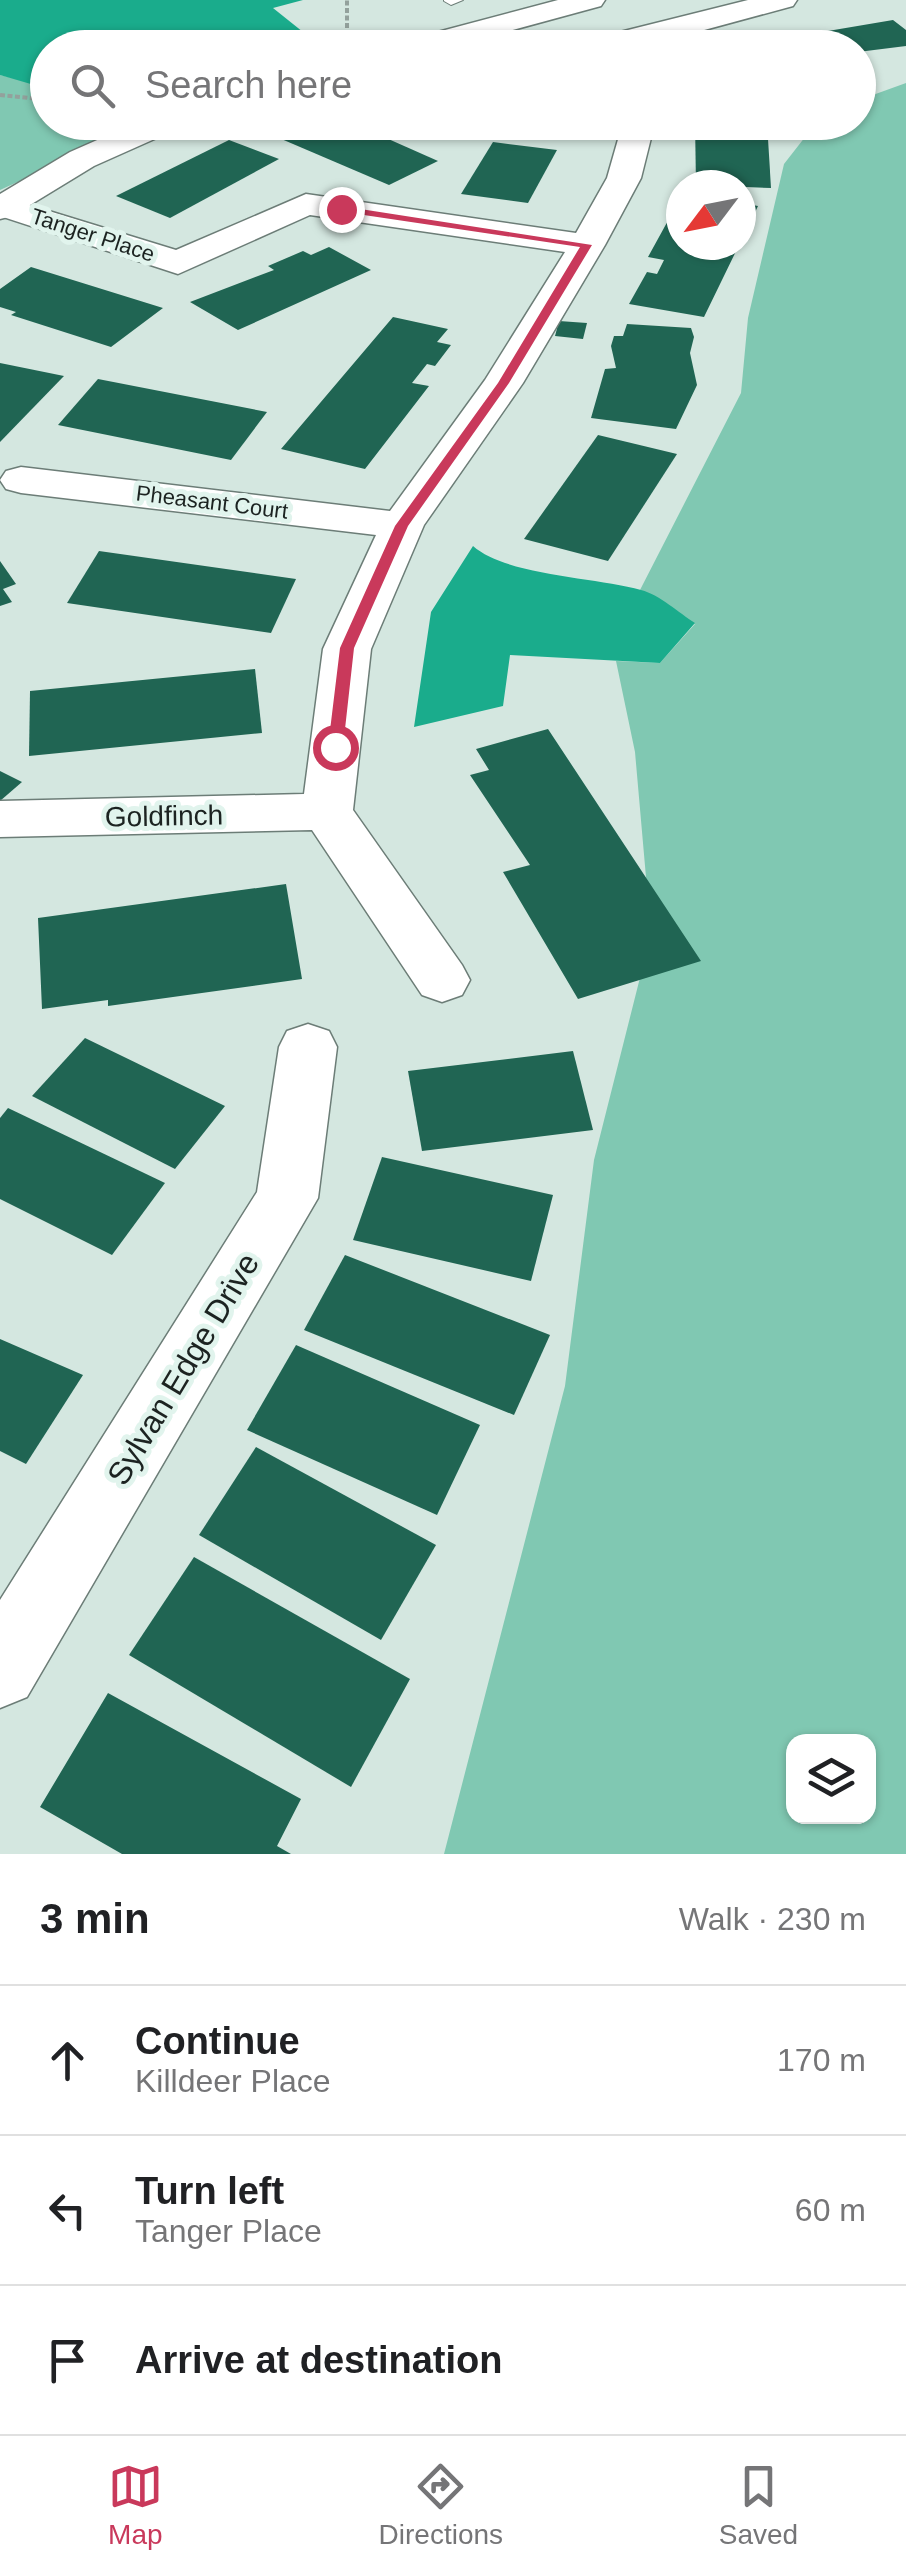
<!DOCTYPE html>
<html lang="en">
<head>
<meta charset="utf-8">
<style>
	body { margin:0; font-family:Helvetica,sans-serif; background:#f6f6f6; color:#202124 }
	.controls { position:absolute; right:30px; bottom:30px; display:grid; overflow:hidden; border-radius:20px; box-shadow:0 2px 8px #0004 }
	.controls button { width:90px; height:90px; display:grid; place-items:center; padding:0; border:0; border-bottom:2px solid #e0e0e0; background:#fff; color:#202124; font:50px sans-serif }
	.compass { position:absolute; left:666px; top:170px; width:90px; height:90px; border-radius:50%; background:#fff; box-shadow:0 2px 8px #0004; rotate:238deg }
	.stop { position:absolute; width:30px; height:30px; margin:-22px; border:8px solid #c9395b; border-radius:50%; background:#fff }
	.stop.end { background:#c9395b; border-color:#fff; box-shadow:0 2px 10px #0008 }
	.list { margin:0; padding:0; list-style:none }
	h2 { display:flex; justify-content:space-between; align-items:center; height:130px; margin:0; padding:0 40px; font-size:42px }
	h2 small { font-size:32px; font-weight:400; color:#757577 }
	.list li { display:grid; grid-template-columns:65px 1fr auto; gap:30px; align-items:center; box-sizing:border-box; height:150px; padding:0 40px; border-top:2px solid #e0e0e0 }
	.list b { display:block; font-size:38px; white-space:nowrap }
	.list p { margin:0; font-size:32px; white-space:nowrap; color:#757577 }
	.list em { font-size:32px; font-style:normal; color:#757577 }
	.icon { flex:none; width:55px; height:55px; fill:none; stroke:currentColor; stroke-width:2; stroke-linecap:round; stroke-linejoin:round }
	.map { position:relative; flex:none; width:906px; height:1854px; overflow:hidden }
	.search { position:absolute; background:#fff; box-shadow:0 2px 8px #0004; left:30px; right:30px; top:30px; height:110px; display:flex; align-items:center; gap:25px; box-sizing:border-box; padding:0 35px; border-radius:55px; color:#757577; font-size:38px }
	.sheet { height:580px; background:#fff }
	nav { display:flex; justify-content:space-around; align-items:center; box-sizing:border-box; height:140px; border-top:2px solid #e0e0e0; background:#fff; font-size:28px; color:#757577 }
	nav a { display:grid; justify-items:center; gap:5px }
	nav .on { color:#c9395b }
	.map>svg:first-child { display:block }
	.green { fill:#80c8b2; fill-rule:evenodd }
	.water { fill:#1aac8c }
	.building { fill:#206553 }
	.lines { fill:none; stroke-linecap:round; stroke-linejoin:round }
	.service-casing { stroke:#6c7d77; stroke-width:2 }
	.minor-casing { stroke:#6c7d77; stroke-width:3 }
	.tertiary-casing { stroke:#6c7d77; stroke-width:3 }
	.path { stroke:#93a19c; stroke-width:4; stroke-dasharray:5 2.5; stroke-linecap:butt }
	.service { fill:#fff; fill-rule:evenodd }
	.minor { fill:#fff; fill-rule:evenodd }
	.tertiary { fill:#fff; fill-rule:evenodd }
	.route { fill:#c9395b }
	.labels { text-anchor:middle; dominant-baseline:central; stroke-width:10; stroke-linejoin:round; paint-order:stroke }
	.far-street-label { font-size:22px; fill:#1c2321; stroke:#e1f4ed }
	.street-label { font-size:28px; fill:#1c2321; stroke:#e1f4ed }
	.near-street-label { font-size:32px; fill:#1c2321; stroke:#e1f4ed }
</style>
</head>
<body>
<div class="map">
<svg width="906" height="1854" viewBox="0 0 906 1854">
	<rect width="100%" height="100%" fill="#d4e7e0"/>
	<g class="green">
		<polygon points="0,75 47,86 48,122 147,123 0,190"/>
		<path d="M906 83V1854H444L565 1386 594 1160 651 934 635 752 616 661 660 663 695 624 640 590 741 393 748 318 784 164 816 123 858 122 859 100ZM794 1741H868V1816H794Z"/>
	</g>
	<g class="water">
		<polygon points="0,0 303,0 273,8 313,40 271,48 48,48 47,86 41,87 0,75"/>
		<path d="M473 546C507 576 596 577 641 590 660 595 679 613 695 623L660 663 510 655 503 706 414 727 431 612Z"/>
	</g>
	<g class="building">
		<polygon points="893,20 906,30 906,46 858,52 858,48 770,46 760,37 819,30 822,32"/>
		<polygon points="314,122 350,122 438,161 389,185 279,138"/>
		<polygon points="496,122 562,122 564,126 499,130"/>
		<polygon points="695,122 767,122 771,188 696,185"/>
		<polygon points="229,140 279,159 170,218 116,196"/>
		<polygon points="493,142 557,150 528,203 461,194"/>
		<polygon points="681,197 681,245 739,245 704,317 629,304 647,272 657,274 664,260 648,257"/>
		<polygon points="741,203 758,206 741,242"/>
		<polygon points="329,247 371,270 238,330 190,302 274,270 268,266 303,251 311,255"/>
		<polygon points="31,267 163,308 111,347 11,315 16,312 0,307 0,289"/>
		<polygon points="393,317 448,329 437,342 451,345 435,366 427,364 412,383 429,386 365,469 281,449"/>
		<polygon points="559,321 587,323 583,339 555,336"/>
		<polygon points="627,324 691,328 694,337 690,353 697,385 676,429 591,418 605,369 616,368 611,346 614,336 623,336"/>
		<polygon points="0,363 64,376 0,442"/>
		<polygon points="98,379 267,412 231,460 58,425"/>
		<polygon points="598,435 677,454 608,561 524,539"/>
		<polygon points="99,551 296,579 271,633 67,603"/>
		<polygon points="0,561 16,584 3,589 12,602 0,606"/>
		<polygon points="255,669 262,733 29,756 30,691"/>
		<polygon points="548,729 701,961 578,999 503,872 530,865 470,775 489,770 476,749"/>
		<polygon points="0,771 22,782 0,801"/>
		<polygon points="286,884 302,979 108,1006 108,1000 42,1009 38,918"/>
		<polygon points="85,1038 225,1106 175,1169 32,1096"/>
		<polygon points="573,1051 593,1130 422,1151 408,1071"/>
		<polygon points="8,1108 165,1183 112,1255 0,1199 0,1118"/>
		<polygon points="382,1157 553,1195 531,1281 353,1240"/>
		<polygon points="345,1255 550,1335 514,1415 304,1330"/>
		<polygon points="0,1339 83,1375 26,1464 0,1451"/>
		<polygon points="296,1345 480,1425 437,1515 247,1430"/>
		<polygon points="256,1447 436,1545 381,1640 199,1535"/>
		<polygon points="194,1557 410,1679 351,1787 129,1655"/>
		<polygon points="108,1693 301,1799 277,1846 291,1854 122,1854 40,1807"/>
	</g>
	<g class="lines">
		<g class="service-casing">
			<polygon id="service" points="463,0 451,5 444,1 444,0"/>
		</g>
		<g class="minor-casing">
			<g id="minor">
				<polygon points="748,0 797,0 793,6 638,48 608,48 604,41 608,35"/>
				<polygon points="623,122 655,122 641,178 605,245 523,383 424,525 371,649 353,810 462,965 470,980 462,995 442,1002 422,995 312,830 0,837 0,801 304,794 323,649 376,535 21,493 6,489 0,480 6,471 21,467 390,511 485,380 565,252 310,215 178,274 0,216 0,196 176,250 306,194 576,233 607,178"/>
				<polygon points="308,1024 329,1031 337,1047 318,1198 27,1697 0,1708 0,1600 257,1192 279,1047 287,1031"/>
			</g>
		</g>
		<g class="tertiary-casing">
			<g id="tertiary">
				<polygon points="558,0 605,0 601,6 447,48 396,48 400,42"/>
				<polygon points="138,122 182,122 177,129 94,166 12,216 0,219 0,194 70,152"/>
			</g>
		</g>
		<g class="path">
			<polyline points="328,48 347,35 347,0"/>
			<polyline points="0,95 48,100"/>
		</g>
		<use href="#service" class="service"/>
		<use href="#minor" class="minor"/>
		<use href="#tertiary" class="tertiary"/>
	</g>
	<polygon class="route" points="341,206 592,245 509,383 408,526 354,648 343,747 335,752 328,747 340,648 395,526 498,383 580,247 337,211"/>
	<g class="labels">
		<g class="far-street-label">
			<text transform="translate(93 235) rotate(18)">Tanger Place</text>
			<text transform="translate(212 502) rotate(7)">Pheasant Court</text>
		</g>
		<g class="street-label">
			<text transform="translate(164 816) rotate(-1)">Goldfinch</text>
		</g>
		<g class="near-street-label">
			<text transform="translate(183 1369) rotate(-59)">Sylvan Edge Drive</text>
		</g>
	</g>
</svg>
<div class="controls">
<button><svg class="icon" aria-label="layers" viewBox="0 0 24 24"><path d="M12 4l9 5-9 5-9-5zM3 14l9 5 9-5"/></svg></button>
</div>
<svg class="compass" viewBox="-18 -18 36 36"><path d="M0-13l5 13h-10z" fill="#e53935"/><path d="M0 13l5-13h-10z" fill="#757577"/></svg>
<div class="stop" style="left:335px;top:747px"></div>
<div class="stop end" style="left:341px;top:209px"></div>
<div class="search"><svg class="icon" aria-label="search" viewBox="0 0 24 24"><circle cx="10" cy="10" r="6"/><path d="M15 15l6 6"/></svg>Search here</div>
</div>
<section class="sheet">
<h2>3 min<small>Walk · 230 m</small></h2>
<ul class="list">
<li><svg class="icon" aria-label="ahead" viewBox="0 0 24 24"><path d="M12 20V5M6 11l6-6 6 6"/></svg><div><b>Continue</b><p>Killdeer Place</p></div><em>170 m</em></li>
<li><svg class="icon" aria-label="left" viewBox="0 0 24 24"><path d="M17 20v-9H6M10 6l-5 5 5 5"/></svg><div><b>Turn left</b><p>Tanger Place</p></div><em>60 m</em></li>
<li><svg class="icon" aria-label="arrive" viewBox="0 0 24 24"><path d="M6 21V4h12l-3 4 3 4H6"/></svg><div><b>Arrive at destination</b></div></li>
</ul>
</section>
<nav>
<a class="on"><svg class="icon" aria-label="map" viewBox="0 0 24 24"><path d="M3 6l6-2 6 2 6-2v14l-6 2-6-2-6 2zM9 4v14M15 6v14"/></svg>Map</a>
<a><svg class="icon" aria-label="directions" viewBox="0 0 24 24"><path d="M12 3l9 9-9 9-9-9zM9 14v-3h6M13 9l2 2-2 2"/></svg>Directions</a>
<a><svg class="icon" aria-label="saved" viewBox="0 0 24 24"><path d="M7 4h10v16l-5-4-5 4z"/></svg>Saved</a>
</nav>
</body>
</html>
